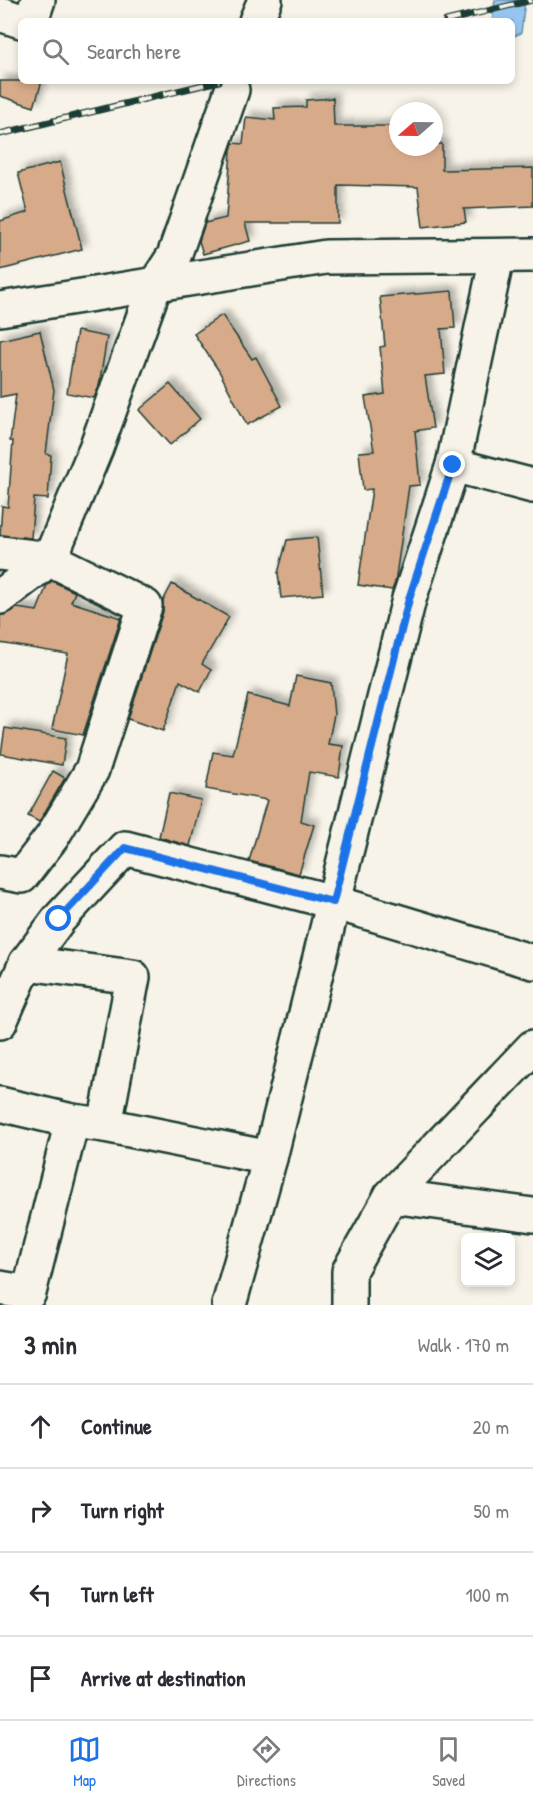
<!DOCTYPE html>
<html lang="en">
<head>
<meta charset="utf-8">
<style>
	body { margin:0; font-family:"Patrick Hand",sans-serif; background:#f2f2f3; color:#2b2b33 }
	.controls { position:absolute; right:18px; bottom:18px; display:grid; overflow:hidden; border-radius:9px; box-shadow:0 3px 9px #0003 }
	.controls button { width:54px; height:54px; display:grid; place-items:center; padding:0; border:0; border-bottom:2px solid #e1e1e2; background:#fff; color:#2b2b33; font:30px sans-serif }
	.compass { position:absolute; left:389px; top:102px; width:54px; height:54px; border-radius:50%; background:#fff; box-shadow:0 3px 9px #0003; rotate:250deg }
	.stop { position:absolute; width:18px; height:18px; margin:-14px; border:4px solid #1a73e8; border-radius:50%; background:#fff }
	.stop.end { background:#1a73e8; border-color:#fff; box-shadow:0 2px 6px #0008 }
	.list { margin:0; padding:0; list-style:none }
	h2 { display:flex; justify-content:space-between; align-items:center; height:78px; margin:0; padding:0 24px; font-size:26px }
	h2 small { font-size:20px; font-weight:400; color:#7c7c81 }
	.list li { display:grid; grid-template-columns:39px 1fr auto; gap:18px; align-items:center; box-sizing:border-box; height:84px; padding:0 24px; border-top:2px solid #e1e1e2 }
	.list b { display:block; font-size:22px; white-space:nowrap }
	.list em { font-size:20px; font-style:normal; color:#7c7c81 }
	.icon { flex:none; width:33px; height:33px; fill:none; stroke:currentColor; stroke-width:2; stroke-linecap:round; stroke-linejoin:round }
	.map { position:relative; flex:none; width:533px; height:1305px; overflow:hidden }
	.search { position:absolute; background:#fff; box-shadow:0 3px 9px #0003; left:18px; right:18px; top:18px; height:66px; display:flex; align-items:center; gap:15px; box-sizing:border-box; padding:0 21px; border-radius:9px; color:#7c7c81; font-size:22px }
	.sheet { height:414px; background:#fff }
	nav { display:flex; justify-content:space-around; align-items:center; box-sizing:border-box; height:84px; border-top:2px solid #e1e1e2; background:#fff; font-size:16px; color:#7c7c81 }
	nav a { display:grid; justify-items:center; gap:3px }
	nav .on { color:#1a73e8 }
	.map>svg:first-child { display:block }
	.water { fill:#97c5f2; stroke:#678fa6; stroke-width:1.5 }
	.building { fill:#d7aa89; stroke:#1f3d34; stroke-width:1.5; filter:url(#shadow) }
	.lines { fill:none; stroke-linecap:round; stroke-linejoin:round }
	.minor-casing { stroke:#1f3d34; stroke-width:38 }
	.minor { stroke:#f7f3e8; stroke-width:33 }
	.rail-casing { stroke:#1f3d34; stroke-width:7 }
	.rail { stroke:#f7f3e8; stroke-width:4.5; stroke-dasharray:14; stroke-linecap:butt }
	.route { stroke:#1a73e8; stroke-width:8 }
</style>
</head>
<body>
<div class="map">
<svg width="533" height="1305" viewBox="0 0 533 1305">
	<defs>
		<filter id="shadow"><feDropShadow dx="5.5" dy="-5.5" stdDeviation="3" flood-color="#0004"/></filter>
	</defs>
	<rect width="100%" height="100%" fill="#f7f3e8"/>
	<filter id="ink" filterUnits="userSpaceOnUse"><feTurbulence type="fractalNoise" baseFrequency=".0167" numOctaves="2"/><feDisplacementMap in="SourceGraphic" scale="12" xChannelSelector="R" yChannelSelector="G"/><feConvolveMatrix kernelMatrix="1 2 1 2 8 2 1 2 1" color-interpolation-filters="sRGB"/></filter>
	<g filter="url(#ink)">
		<polygon class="water" points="495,0 525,0 521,33 512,37 512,21 492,21"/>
		<g class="building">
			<polygon points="0,81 42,81 34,107 0,96"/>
			<polygon points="333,98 334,126 398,126 398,147 434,147 434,144 442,144 442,170 533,168 533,206 464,209 466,222 423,227 418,187 338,185 338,223 245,223 250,241 203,254 199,241 205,223 226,218 231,150 233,143 243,144 246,117 275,120 274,108 306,107 306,100"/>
			<polygon points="60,162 82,249 0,270 0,221 28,212 18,173"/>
			<polygon points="452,291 455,328 441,329 445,374 425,376 433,428 415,431 420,485 409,486 395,583 392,590 358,585 372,489 363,490 359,452 374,451 365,397 385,394 380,347 385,346 380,297"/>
			<polygon points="222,315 252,359 256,357 282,406 247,425 219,371 194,334"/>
			<polygon points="40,331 54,390 46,454 51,455 48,499 34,498 31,538 0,535 2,506 8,507 13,441 10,441 16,394 0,397 0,340"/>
			<polygon points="77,331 107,337 99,386 94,398 67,393"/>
			<polygon points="170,384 200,419 170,445 139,410"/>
			<polygon points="317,537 323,594 281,598 278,573 287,540"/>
			<polygon points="52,581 75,592 71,602 121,618 83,735 52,729 68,654 0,643 0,615 11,612 17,608 37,611 47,585"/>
			<polygon points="172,584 229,617 202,664 211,670 200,692 180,681 163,731 128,719 163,612 163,601"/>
			<polygon points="296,676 331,683 334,715 328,744 343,746 339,777 309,772 301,821 314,825 299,874 249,861 267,800 206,789 213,752 233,755 248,695 290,706"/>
			<polygon points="5,728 66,738 62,765 1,754"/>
			<polygon points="53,771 65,778 39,822 28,816"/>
			<polygon points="169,793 201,800 190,846 159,837"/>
		</g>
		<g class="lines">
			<g class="minor-casing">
				<g id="minor">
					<polyline points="0,14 21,21"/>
					<polyline points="31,21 38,0"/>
					<polyline points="256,21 265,0"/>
					<polyline points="0,309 326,257 533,255"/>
					<polyline points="453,465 533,486"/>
					<polyline points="0,553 50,559 145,606 92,770 52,837 22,876 0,872"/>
					<polyline points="0,597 50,559 96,448 155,285 174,256 232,90"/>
					<polyline points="26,963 133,977 105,1125"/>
					<polyline points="0,1022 26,963 59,919 125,848 333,902 533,962"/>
					<polyline points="0,1104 72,1121 105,1125 270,1158"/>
					<polyline points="391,1196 533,1215"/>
					<polyline points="0,1288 29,1293 72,1121"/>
					<polyline points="229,1305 270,1158 409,599 453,465 497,257"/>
					<polyline points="349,1305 349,1271 391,1196 533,1047"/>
				</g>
			</g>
			<use href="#minor" class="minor"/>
			<g class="rail-casing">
				<g id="rail">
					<polyline points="446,21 532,0"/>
					<polyline points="0,134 219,81"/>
				</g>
			</g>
			<use href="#rail" class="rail"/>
		</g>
	</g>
	<g class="lines" filter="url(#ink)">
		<polyline class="route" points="59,919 125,848 333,902 409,599 453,465"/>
	</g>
</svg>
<div class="controls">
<button><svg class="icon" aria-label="layers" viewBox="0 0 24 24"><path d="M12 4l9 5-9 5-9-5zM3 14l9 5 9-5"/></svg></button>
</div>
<svg class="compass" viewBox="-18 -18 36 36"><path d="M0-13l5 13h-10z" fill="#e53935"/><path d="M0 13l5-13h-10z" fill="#7c7c81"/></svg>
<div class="stop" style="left:59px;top:919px"></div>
<div class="stop end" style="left:453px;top:465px"></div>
<div class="search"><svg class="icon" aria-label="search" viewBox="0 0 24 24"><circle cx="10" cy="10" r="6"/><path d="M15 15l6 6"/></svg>Search here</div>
</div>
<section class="sheet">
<h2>3 min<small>Walk · 170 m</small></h2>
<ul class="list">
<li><svg class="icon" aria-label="ahead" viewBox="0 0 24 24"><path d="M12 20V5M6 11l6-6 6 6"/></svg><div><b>Continue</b></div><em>20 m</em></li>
<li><svg class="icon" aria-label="right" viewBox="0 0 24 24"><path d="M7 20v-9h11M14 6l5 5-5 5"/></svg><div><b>Turn right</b></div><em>50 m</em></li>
<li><svg class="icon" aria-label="left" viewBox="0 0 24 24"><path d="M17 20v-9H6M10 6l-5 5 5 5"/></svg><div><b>Turn left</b></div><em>100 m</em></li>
<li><svg class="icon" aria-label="arrive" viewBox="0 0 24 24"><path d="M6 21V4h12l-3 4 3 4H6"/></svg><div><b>Arrive at destination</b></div></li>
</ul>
</section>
<nav>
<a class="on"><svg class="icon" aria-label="map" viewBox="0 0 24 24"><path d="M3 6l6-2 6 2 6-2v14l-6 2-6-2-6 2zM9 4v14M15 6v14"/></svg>Map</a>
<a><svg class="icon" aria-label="directions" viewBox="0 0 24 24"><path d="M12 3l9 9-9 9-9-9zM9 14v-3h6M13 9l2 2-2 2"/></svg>Directions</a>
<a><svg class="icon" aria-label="saved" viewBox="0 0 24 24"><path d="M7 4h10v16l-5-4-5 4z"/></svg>Saved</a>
</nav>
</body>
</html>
